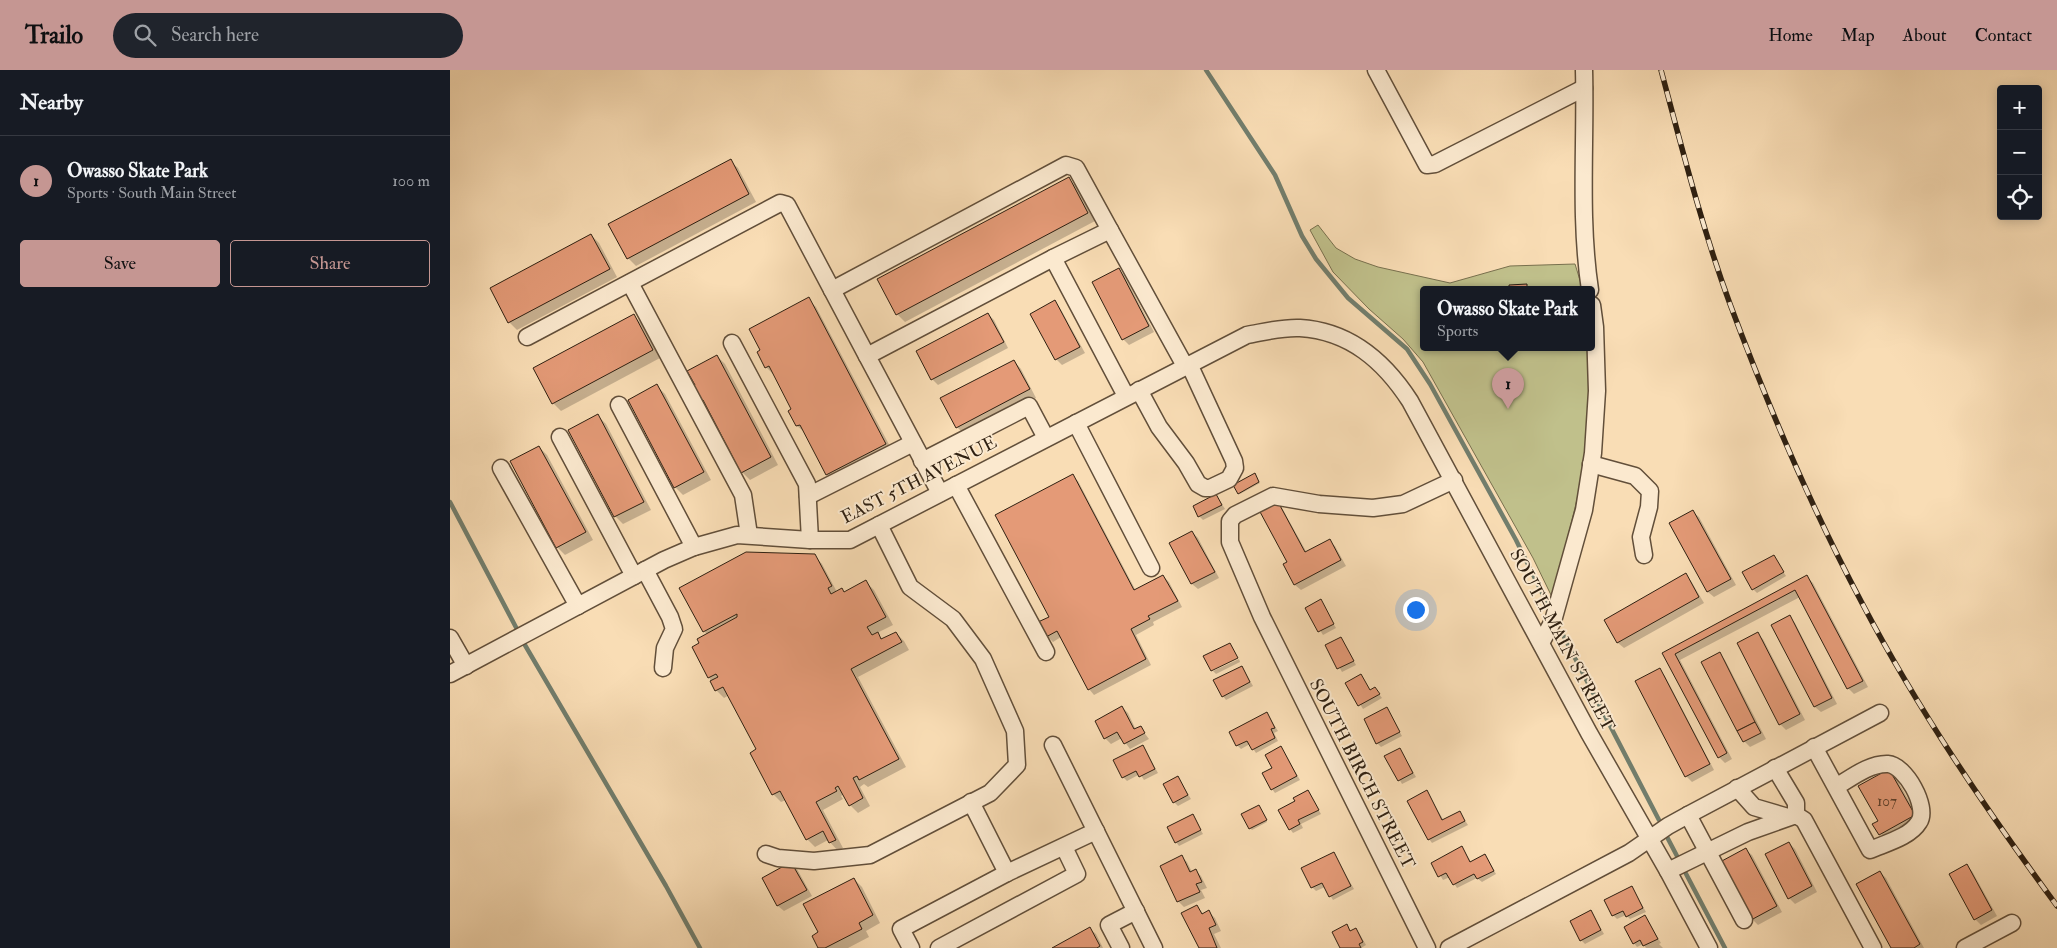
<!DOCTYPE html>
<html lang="en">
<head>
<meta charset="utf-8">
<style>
	body { margin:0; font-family:"IM FELL Double Pica",serif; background:#20242c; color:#f1f3f6 }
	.controls { position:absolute; right:15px; top:15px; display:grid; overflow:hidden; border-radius:5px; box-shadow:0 2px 12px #0003 }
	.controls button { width:45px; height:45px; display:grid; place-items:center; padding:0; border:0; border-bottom:1px solid #363941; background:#171b24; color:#f1f3f6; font:25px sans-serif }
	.you { position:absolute; left:965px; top:539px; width:18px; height:18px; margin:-12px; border:4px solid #fff; border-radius:50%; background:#1a73e8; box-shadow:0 0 0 8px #1a73e833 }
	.badge { display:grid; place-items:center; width:32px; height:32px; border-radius:50%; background:#c59692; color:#111; font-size:16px; font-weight:700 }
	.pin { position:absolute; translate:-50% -41px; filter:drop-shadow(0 1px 2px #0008) }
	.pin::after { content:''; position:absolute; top:26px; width:18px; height:15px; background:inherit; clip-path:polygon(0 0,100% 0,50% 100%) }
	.popup { position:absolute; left:970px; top:216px; width:175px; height:65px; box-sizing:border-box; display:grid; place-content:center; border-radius:5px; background:#171b24; filter:drop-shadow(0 1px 4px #0005); font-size:16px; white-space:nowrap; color:#9ea1a6 }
	.popup b { font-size:19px; color:#f1f3f6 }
	.popup::after { content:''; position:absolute; left:50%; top:100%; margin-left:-10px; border:10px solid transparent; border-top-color:#171b24 }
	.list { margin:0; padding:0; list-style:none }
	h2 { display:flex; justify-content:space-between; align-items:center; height:65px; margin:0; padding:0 20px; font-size:21px }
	h2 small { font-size:16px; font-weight:400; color:#9ea1a6 }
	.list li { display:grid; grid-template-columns:32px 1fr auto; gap:15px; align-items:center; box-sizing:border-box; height:90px; padding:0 20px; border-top:1px solid #363941 }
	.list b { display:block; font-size:19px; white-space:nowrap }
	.list p { margin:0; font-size:16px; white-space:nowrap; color:#9ea1a6 }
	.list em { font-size:16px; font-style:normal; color:#9ea1a6 }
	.actions { display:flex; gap:10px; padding:15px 20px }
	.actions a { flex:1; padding:11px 0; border:1px solid #c59692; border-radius:5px; text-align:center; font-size:18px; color:#c59692 }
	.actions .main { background:#c59692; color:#111 }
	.icon { flex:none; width:28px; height:28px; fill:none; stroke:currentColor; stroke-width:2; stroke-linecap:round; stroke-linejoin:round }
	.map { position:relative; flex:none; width:1607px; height:878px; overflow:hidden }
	header { display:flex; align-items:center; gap:30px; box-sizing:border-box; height:70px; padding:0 25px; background:#c59692; color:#111 }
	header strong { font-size:24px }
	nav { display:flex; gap:28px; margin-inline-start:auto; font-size:18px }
	.search { width:350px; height:45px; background:#20242c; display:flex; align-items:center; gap:12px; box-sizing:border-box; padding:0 18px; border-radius:28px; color:#9ea1a6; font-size:19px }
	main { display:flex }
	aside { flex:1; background:#171b24 }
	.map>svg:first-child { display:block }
	.green { fill:#c0c08b; stroke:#78704e }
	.shadow { fill:#0003 }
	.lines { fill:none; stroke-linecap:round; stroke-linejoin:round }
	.stream { stroke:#727e6d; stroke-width:4.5 }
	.building { fill:#e49a77; stroke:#2f2011 }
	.minor-casing { stroke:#624f3a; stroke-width:19 }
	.minor { stroke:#fbe9cf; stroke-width:16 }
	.rail-casing { stroke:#2f2011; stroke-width:5.5 }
	.rail { stroke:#fbe9cf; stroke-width:4; stroke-dasharray:11; stroke-linecap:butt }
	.labels { text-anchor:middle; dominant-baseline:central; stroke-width:4; stroke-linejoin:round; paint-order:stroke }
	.number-label { font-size:15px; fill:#5c3e2a }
	.street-label { font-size:18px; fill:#2f2011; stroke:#fbe9cf }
</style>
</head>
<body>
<header>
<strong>Trailo</strong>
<div class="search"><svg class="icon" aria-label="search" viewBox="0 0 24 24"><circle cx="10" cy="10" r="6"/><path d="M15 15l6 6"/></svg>Search here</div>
<nav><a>Home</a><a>Map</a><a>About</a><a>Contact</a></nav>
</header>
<main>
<aside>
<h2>Nearby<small></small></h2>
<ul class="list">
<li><span class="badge">1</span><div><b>Owasso Skate Park</b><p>Sports · South Main Street</p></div><em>100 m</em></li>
</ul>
<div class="actions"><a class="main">Save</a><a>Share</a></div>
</aside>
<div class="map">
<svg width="1607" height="878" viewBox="0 0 1607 878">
	<rect width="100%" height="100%" fill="#f9ddb5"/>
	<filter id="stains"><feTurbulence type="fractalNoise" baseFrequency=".004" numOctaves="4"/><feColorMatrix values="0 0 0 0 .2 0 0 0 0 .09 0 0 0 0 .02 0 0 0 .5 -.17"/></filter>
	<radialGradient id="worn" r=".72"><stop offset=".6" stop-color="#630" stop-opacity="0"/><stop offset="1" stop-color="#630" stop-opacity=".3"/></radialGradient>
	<path class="green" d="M868 155 886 178 905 189 928 197 1000 213 1060 196 1125 194 1133 220H974V278H1139C1140 312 1141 347 1136 381 1129 431 1114 479 1102 527L1083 488 973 292 953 269 919 239 883 202 860 160Z"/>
	<g class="shadow">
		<polygon points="280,91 288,98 306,132 186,196 178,188"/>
		<polygon points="619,109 627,117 645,151 455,252 447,244"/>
		<polygon points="141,165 149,173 167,207 67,260 59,252 41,218"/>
		<polygon points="668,199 674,205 704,262 679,275 673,269"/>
		<polygon points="358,229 366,237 443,382 385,413 377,405 356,363 347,356 343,339 324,305 316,297"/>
		<polygon points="605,232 610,238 635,283 612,295 606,289"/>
		<polygon points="538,244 544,250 558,278 488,315 482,309"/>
		<polygon points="184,246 192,254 210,288 111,341 103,333"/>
		<polygon points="267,286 275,294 328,395 300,410 292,402 259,339 251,331 246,315"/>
		<polygon points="564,291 571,299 586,328 515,365 507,357"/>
		<polygon points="207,316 215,324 261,410 233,425 225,417"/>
		<polygon points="148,346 156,354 201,440 173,454 165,446 120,361"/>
		<polygon points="89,377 97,385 143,470 115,485 107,477"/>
		<polygon points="622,406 628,411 686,521 713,506 719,512 732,537 703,552 704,555 686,565 701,595 644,625 639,619 611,567 603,572 597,566"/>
		<polygon points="806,406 810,413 790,424 789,423"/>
		<polygon points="766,425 775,439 753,450 749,446"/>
		<polygon points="827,432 832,438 857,483 879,471 885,476 896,496 851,520 845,515 835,495 839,492"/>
		<polygon points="1243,442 1249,447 1286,515 1264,527 1258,522 1221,454"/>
		<polygon points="742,462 748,468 769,508 748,519 742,514 721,474"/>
		<polygon points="364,485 372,494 387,522 392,519 395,523 416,512 424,520 443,555 427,563 433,570 446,563 454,571 459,580 408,607 456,697 418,717 414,714 410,717 420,736 408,743 400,735 394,724 391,726 393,729 373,740 393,778 388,781 378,770 365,777 357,769 336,730 331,732 323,724 308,680 279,625 274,628 266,620 243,578 251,574 257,564 254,561"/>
		<polygon points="1323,486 1336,506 1307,523 1303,519"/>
		<polygon points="1236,505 1241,511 1254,533 1174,578 1168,573 1155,550"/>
		<polygon points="1357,507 1363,513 1418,617 1404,624 1398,618 1350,527 1230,590 1282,689 1275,693 1269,687 1214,583"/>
		<polygon points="870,531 886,558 873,565 856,538"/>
		<polygon points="1339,547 1345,553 1387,634 1371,642 1365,637 1323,555"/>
		<polygon points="1307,564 1313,569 1355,650 1336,660 1330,654"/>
		<polygon points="891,568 906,595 892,602 877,576"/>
		<polygon points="1270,584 1275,590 1316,669 1300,677 1294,671"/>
		<polygon points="789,589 790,592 766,604 763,601"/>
		<polygon points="792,597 803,616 776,630 773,626"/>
		<polygon points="1210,600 1215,606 1264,700 1242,712 1236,706"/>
		<polygon points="910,606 921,621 925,619 932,628 913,639 897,613"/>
		<polygon points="672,637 678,643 686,660 690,657 699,669 680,679 672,668 661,674 655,668"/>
		<polygon points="937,639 952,666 931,677 927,673"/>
		<polygon points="817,644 828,661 824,663 828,671 806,683 800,674 791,679 787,675"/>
		<polygon points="693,676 708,703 694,710 690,704 677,711 673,707"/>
		<polygon points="831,678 850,710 825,723 822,719 824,699"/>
		<polygon points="950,679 966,707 952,714 936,686"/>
		<polygon points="1439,700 1445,706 1470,751 1436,770 1424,755 1430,751"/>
		<polygon points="728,708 741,729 728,736 724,732"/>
		<polygon points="858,722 871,744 851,754 853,758 843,763 840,759 847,732"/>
		<polygon points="977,722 994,751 1010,743 1018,755 982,773 979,769"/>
		<polygon points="810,738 817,752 802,760 800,758"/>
		<polygon points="743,746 753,764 729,776 726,772"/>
		<polygon points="1339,773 1345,779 1367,822 1345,834 1339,828"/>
		<polygon points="1012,778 1021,792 1035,785 1046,804 1032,812 1027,808 1007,818 1000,807 993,810 983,793"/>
		<polygon points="1296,780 1302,785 1332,842 1308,855 1302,849"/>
		<polygon points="883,783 904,819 883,830 875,817 866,821 862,817 853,799"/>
		<polygon points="732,787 737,792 742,802 745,800 751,806 757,818 751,820 755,828 734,837 729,832 711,797"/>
		<polygon points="341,793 347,799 362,826 334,841 328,836 313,808"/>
		<polygon points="1517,796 1522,801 1547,846 1531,855 1525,849"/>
		<polygon points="1430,802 1436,808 1474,878 1442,878"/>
		<polygon points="404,809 412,817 430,853 416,861 419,867 398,878 369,878 369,863"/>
		<polygon points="1182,818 1196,842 1180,849 1176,845 1167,849 1163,845"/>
		<polygon points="747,836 754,845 759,842 765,848 771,861 764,864 771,878 750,878"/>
		<polygon points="1141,842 1154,864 1135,874 1131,870"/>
		<polygon points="1195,847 1211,873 1209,874 1213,878 1196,878 1193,874 1187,877 1184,873"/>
		<polygon points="896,856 901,862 906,859 909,863 916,875 911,878 891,878"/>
		<polygon points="640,859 646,864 653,878 604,878"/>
	</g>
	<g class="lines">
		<g class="stream">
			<polyline points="756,0 825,105 852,166 866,189 898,228 957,279 980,314 1066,470 1097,533"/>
			<polyline points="0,432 69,563"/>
			<polyline points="1112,563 1209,750"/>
			<polyline points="72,570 216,816 250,878"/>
			<polyline points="1216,765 1227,786"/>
			<polyline points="1234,800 1275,878"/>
		</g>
	</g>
	<g class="building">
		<polygon points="281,89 299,124 177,189 158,154"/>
		<polygon points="619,107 638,143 446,245 427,209"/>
		<polygon points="141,164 160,199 58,253 40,218"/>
		<polygon points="669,198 699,256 672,270 642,212"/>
		<polygon points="1077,214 1077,220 1059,220 1059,215"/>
		<polygon points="359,227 436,374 376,405 350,355 346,356 338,341 341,339 319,296 315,298 307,282 310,280 299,259"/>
		<polygon points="605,230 630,277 605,290 580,244"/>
		<polygon points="538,243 554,272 481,310 466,281"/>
		<polygon points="184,244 203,280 102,334 83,298"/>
		<polygon points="267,285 321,387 291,403 253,330 250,331 242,316 245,315 237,301"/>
		<polygon points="564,290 580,319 506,358 490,328"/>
		<polygon points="207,314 254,402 224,418 178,330"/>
		<polygon points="148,344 194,432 164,447 118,360"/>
		<polygon points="89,376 136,462 106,478 60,391"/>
		<polygon points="805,403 809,412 788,424 783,415"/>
		<polygon points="623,404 684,520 713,505 728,531 698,546 700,549 681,559 696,589 638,620 607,561 596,567 588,552 599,547 545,445"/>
		<polygon points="766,424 772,435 748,447 743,436"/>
		<polygon points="827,430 855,482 880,469 891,490 844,515 833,494 837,492 809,440"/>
		<polygon points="1243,440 1281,509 1257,522 1219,453"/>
		<polygon points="742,461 765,502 741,514 719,473"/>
		<polygon points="296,482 365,484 382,516 378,518 381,524 392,518 394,522 416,510 436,547 417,557 422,565 428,562 431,569 446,562 452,572 401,599 449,689 409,710 407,706 403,708 413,728 399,736 388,716 385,718 387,721 366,732 386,770 379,773 373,761 356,770 330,721 322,725 300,683 306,679 273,617 265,621 260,611 268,607 266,604 258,608 242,577 249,573 247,569 287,547 287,544 253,562 229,518"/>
		<polygon points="1324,485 1334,502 1302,520 1292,502"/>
		<polygon points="1236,503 1249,527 1167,573 1154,550"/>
		<polygon points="1357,505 1413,611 1397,619 1345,520 1225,584 1277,683 1268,688 1212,583"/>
		<polygon points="871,529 884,554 868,562 855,538"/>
		<polygon points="1340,545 1382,628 1364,637 1321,555"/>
		<polygon points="1308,562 1350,644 1329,655 1287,573"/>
		<polygon points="891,567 904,591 887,599 875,575"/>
		<polygon points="780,573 788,588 761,601 753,586"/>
		<polygon points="1270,582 1305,652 1287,661 1251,592"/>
		<polygon points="792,596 800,612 772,627 763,610"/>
		<polygon points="1210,598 1260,694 1235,707 1185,611"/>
		<polygon points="911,604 920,620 925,617 930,624 908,636 895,613"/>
		<polygon points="672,636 684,659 691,656 695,663 674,674 667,662 654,669 645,651"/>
		<polygon points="937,637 950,662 926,674 914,649"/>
		<polygon points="817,642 825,658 821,659 825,668 802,680 797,671 786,676 779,662"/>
		<polygon points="1305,652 1311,663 1293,672 1287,661"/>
		<polygon points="693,675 705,699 689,707 686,701 672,708 663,690"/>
		<polygon points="831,676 847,706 821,720 812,703 822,698 815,685"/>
		<polygon points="950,678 963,703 948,711 934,686"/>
		<polygon points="1439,699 1465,745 1429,765 1422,754 1428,751 1408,716"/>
		<polygon points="728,706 738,725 723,733 713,714"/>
		<polygon points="858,720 869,740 848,750 850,754 839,760 828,740 845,731 843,728"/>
		<polygon points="977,720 992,750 1010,741 1015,751 978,770 957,731"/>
		<polygon points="809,735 817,750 799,759 791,744"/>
		<polygon points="743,744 751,760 725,773 717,757"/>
		<polygon points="1339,772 1362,816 1338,829 1315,784"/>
		<polygon points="1012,776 1020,792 1035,784 1044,801 1027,809 1024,804 1003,815 996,803 988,807 981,793"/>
		<polygon points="1296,778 1327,836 1301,850 1270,792"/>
		<polygon points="884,782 901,816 879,827 872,813 861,818 851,798"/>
		<polygon points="732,785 740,802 746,799 752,812 746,814 750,822 727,832 710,796"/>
		<polygon points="341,792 357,820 327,836 312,808"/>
		<polygon points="1517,794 1542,840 1524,850 1499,804"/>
		<polygon points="1430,801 1470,874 1464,878 1441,878 1406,814"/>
		<polygon points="404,808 423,845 409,853 412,859 375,878 368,878 362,866 368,862 353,834"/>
		<polygon points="1182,816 1193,838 1176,847 1173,841 1162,846 1154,830"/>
		<polygon points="747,835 752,844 759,840 766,855 759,858 767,878 749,878 731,843"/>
		<polygon points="1141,840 1151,860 1130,871 1120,851"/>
		<polygon points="1195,845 1208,869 1193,876 1190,870 1183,874 1174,857"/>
		<polygon points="897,854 900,861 906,858 913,872 909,874 911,878 890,878 882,862"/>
		<polygon points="640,857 650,876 647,878 602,878"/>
	</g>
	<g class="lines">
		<g class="minor-casing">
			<g id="minor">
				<polyline points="926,0 977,95 985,94 1134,18"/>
				<path d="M1134 0C1136 74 1129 147 1140 220"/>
				<polyline points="603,188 660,160 735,296"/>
				<polyline points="180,213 293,425 299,465"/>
				<polyline points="382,220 616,95 626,98 660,160"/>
				<polyline points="77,267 330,133 337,135 417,286"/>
				<polyline points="282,273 357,414 360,470"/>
				<polyline points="689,320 709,357 736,393 748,414 755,418 760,418 779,409 785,398 784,391 739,294"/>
				<polyline points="169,335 244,477"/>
				<polyline points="626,353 701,498"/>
				<polyline points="110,367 184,506"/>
				<polyline points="472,391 579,336 596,368"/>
				<polyline points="1141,394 1185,406 1200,421 1199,437 1191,467 1194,485"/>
				<polyline points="51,398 128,536"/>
				<polyline points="506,415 596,582"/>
				<polyline points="490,423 417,286 603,188 676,326"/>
				<polyline points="358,426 463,373"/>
				<polyline points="195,500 220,547 224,559 215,578 213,598"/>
				<polyline points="0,568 16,596"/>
				<polyline points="1091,573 1103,551 1134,440 1143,383 1147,321 1145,257 1142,235"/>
				<path d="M0 604 214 490 244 477 287 465 360 470H400L797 265C814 262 832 257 850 258 900 261 934 291 960 331L1139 663 1218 801 1259 878"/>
				<polyline points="603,675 704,878"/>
				<path d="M1364 677 1420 780C1436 773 1460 767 1469 752 1479 737 1455 695 1438 694 1420 693 1401 708 1386 717"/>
				<polyline points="1325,698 1346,733 1346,745"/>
				<polyline points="1287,718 1304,737 1338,747"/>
				<polyline points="521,732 557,803"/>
				<polyline points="1238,745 1294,850"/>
				<polyline points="316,784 328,788 364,791 420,785 540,723 567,695 565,661 533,589 503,549 460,517 429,455"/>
				<polyline points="1218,801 1298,762 1346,745 1354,750 1423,878"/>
				<polyline points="461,878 451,859 557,803 646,761"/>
				<polyline points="489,878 627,804 614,777"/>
				<polyline points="671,878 659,855 686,841"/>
				<polyline points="977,878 812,547 780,472 780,451 785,445 823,426 869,434 923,438 953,434 1004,410"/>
				<polyline points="999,878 1179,783 1218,756 1238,745 1430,643"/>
				<polyline points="1515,878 1562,853"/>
			</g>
		</g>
		<use href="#minor" class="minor"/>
		<g class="rail-casing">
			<path id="rail" d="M1211 0C1232 78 1252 158 1280 234 1318 336 1361 437 1412 533 1468 640 1536 739 1607 836"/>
		</g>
		<use href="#rail" class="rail"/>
	</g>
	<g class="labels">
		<g class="number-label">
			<text x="1437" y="731">107</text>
		</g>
		<g class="street-label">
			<text transform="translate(469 410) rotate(-27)">EAST 5TH AVENUE</text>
			<text transform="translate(1112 570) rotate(62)">SOUTH MAIN STREET</text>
			<text transform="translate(912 704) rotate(63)">SOUTH BIRCH STREET</text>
		</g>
	</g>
	<rect width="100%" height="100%" filter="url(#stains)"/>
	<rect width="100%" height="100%" fill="url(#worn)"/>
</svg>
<div class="controls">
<button>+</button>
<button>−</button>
<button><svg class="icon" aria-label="locate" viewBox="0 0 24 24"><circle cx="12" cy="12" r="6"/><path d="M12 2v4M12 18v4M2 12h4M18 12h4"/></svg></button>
</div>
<div class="you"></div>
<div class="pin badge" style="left:1058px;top:339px">1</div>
<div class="popup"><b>Owasso Skate Park</b>Sports</div>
</div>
</main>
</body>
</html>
